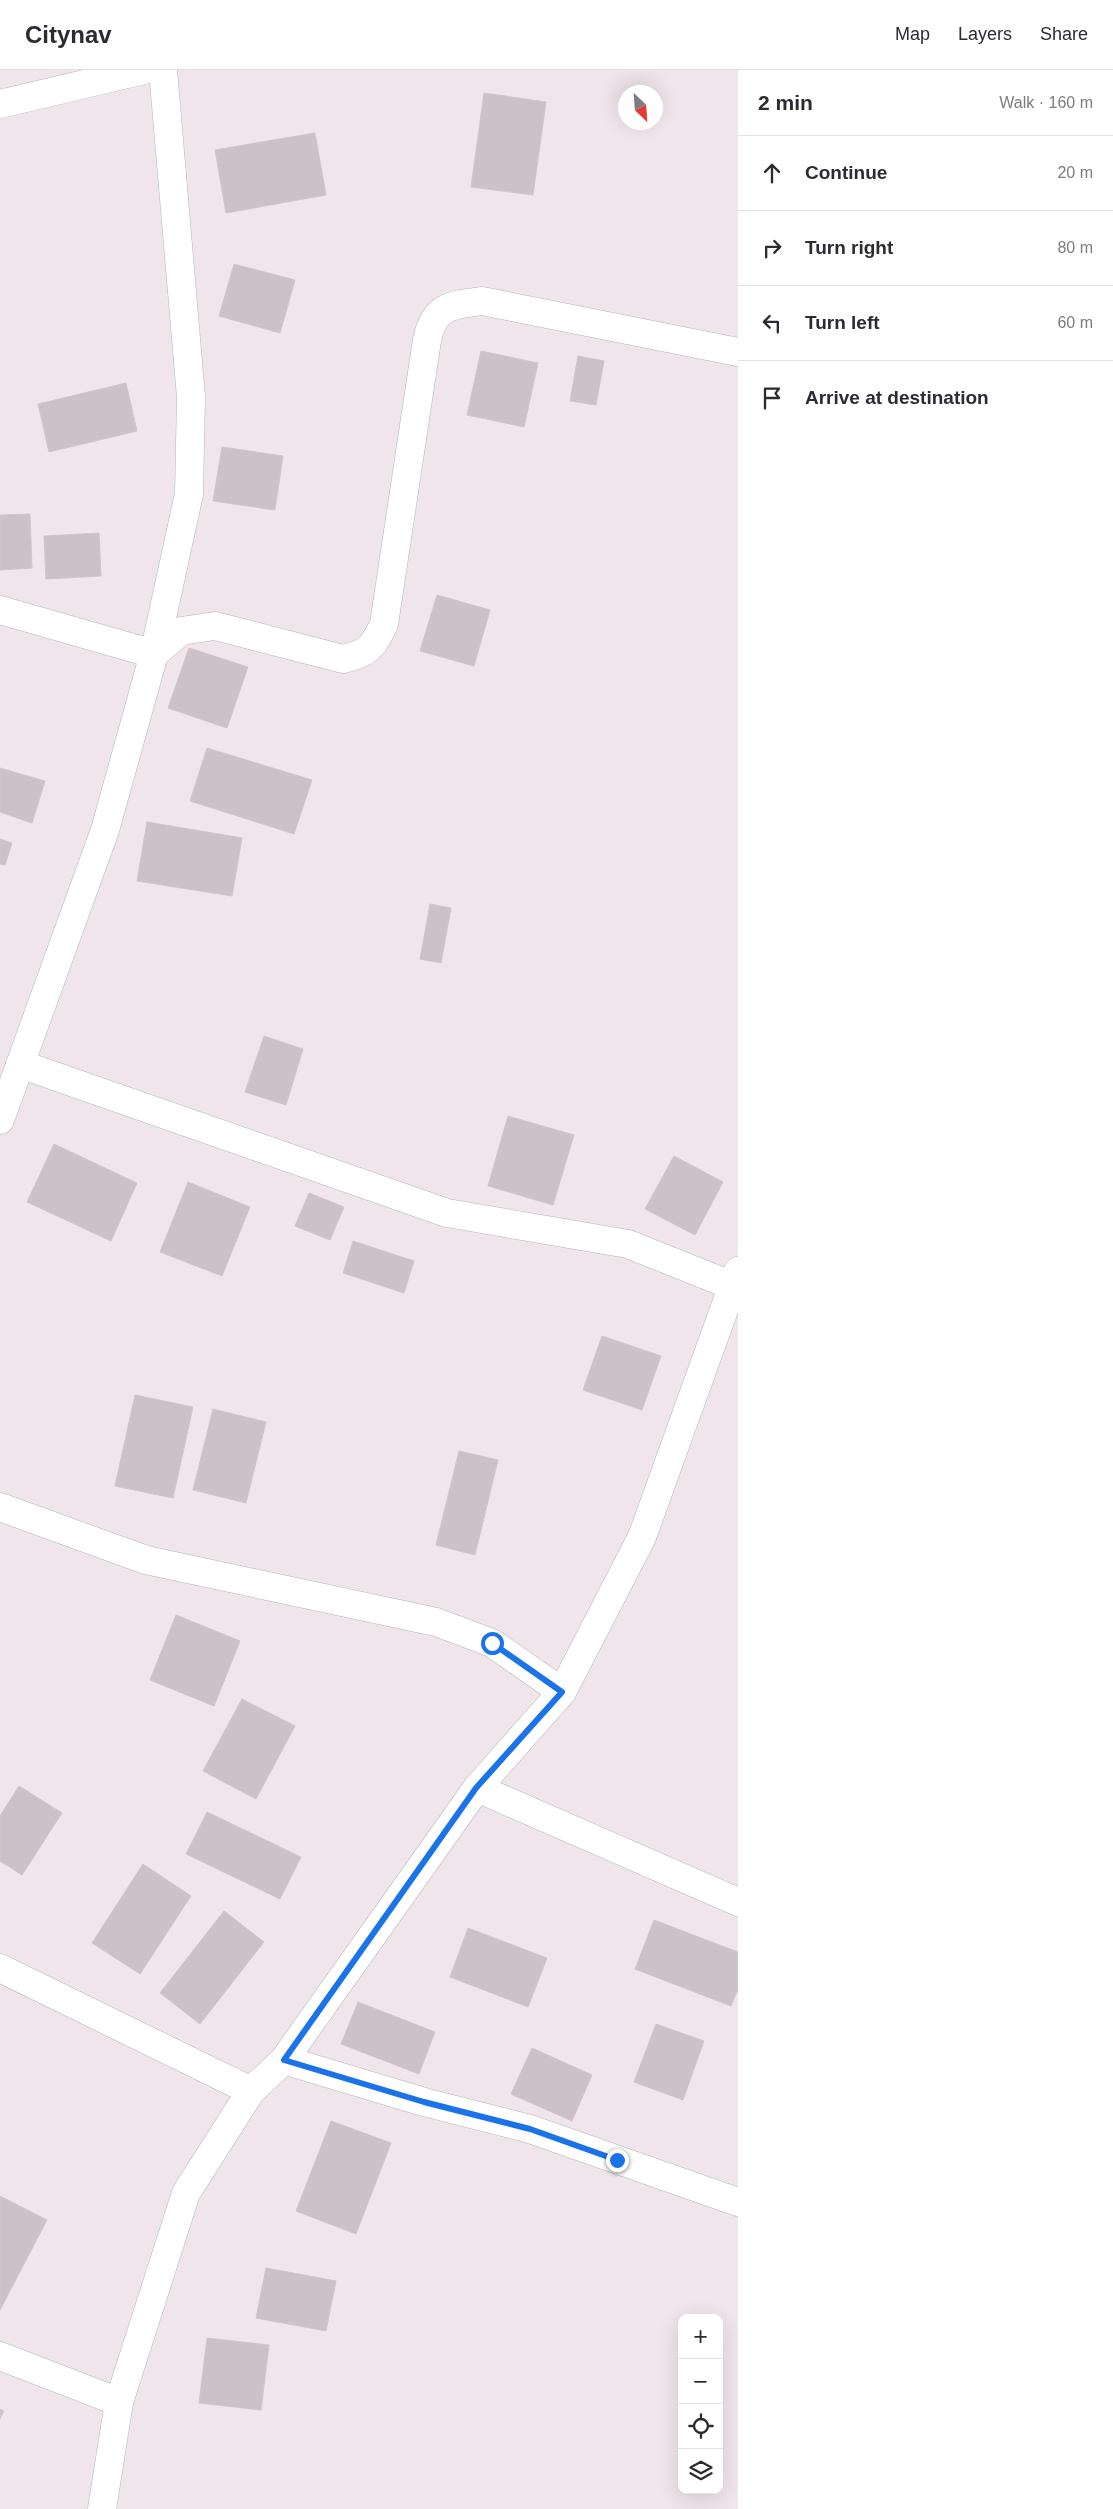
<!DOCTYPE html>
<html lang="en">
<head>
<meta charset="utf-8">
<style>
	body { margin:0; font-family:Arial,sans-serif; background:#f7f7f7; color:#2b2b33 }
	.controls { position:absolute; right:15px; bottom:15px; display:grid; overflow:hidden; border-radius:10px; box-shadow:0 5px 20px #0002 }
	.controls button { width:45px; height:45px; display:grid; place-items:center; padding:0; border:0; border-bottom:1px solid #e1e1e2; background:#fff; color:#2b2b33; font:25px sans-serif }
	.compass { position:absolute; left:618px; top:15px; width:45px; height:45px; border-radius:50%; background:#fff; box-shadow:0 5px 20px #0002; rotate:155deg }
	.stop { position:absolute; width:15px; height:15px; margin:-11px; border:4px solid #1a73e8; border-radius:50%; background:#fff }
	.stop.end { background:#1a73e8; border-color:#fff; box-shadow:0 1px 5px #0008 }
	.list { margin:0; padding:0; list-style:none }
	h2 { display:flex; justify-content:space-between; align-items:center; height:65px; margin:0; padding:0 20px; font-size:21px }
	h2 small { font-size:16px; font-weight:400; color:#7c7c81 }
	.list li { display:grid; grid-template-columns:32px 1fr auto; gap:15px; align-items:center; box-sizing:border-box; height:75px; padding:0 20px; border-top:1px solid #e1e1e2 }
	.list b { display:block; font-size:19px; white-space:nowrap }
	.list em { font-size:16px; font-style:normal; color:#7c7c81 }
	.icon { flex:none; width:28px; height:28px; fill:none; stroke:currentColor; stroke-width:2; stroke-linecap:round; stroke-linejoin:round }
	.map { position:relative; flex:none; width:738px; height:2439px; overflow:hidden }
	header { display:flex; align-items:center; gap:30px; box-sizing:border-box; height:70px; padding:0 25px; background:#fff; border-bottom:1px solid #e1e1e2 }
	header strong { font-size:24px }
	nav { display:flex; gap:28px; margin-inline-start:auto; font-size:18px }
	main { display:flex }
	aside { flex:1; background:#fff }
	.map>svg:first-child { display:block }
	.building { fill:#cbc1c6; stroke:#d5c3cc }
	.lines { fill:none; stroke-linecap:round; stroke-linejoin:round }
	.minor-casing { stroke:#b0b8b3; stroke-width:29 }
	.minor { stroke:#fff; stroke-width:28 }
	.route { stroke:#1a73e8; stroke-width:6 }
</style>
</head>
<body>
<header>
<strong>Citynav</strong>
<nav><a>Map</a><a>Layers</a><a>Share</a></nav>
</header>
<main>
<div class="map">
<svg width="738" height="2439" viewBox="0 0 738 2439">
	<rect width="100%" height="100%" fill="#f0e5ea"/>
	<g class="building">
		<polygon points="484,23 546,32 533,125 471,117"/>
		<polygon points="315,63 326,125 226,143 215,80"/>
		<polygon points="234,194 295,210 280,263 219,246"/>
		<polygon points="481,281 538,293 524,357 467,345"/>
		<polygon points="578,286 604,291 596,335 570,331"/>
		<polygon points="126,313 137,361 49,382 38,334"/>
		<polygon points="222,377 283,386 275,440 213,431"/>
		<polygon points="30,444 32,498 0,500 0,445"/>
		<polygon points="99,463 101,506 46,509 44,466"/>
		<polygon points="437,525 490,540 474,596 420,581"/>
		<polygon points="189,578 248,597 227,658 168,638"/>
		<polygon points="207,678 312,710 294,764 190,731"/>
		<polygon points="0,698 45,711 32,753 0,742"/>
		<polygon points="147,752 242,768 232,826 137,811"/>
		<polygon points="0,769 12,773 5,795 0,794"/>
		<polygon points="430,834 451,838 441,893 420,889"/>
		<polygon points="264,966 303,979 286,1035 245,1022"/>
		<polygon points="508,1046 574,1065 553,1135 488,1116"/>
		<polygon points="54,1074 137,1113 111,1171 27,1132"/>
		<polygon points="674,1086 723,1112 695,1165 645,1139"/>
		<polygon points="188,1112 250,1137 222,1206 160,1182"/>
		<polygon points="309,1123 344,1137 330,1170 295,1156"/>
		<polygon points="353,1171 414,1191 404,1223 343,1203"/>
		<polygon points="602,1266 661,1286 642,1340 583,1320"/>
		<polygon points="135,1325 193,1337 173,1428 115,1416"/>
		<polygon points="213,1339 266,1352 246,1433 193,1420"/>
		<polygon points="459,1381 498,1390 475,1485 436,1475"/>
		<polygon points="176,1545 240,1571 214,1636 150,1610"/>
		<polygon points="242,1629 295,1656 256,1729 203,1701"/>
		<polygon points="19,1716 62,1743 22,1805 0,1791 0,1746"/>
		<polygon points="207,1742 301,1787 280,1829 186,1784"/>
		<polygon points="143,1794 191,1826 140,1904 92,1873"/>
		<polygon points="224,1841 264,1872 200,1954 160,1923"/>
		<polygon points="654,1850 738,1882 738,1919 731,1936 635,1899"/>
		<polygon points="468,1858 547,1888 528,1937 450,1907"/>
		<polygon points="358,1932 435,1962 419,2004 341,1974"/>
		<polygon points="656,1954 704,1971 683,2030 634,2012"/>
		<polygon points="532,1978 592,2005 572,2051 511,2024"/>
		<polygon points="331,2051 391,2073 356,2164 296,2141"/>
		<polygon points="0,2126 47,2150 0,2240"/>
		<polygon points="266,2198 336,2211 326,2261 256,2248"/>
		<polygon points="207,2268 269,2275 261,2340 199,2333"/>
		<polygon points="0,2339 4,2341 0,2349"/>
	</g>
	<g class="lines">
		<g class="minor-casing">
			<g id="minor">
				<polyline points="0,34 144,0"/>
				<polyline points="0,540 154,584"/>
				<path d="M154 584 181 561 215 556 343 589C369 583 373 577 384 554L427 270C434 236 450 235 482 231L738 282"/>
				<polyline points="20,994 447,1143 628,1174 733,1216"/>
				<polyline points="0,1050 105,760 154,584 189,424 191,327 163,0"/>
				<polyline points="0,1437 146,1490 436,1552 492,1573 562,1622"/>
				<polyline points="477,1718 738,1832"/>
				<polyline points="0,1898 251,2021"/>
				<polyline points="284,1990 424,2032 530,2059 738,2132"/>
				<polyline points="0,2286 119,2332"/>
				<polyline points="102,2439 119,2332 186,2123 251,2021 284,1990 477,1718 562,1622 642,1467 738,1201"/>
			</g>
		</g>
		<use href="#minor" class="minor"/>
	</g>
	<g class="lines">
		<polyline class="route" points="492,1573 562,1622 476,1718 284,1990 424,2032 530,2059 617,2090"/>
	</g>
</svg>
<div class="controls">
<button>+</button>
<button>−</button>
<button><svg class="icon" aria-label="locate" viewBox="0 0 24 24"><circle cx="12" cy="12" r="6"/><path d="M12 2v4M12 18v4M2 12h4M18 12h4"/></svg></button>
<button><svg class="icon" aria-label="layers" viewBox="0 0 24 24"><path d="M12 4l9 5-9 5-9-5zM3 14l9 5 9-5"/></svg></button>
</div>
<svg class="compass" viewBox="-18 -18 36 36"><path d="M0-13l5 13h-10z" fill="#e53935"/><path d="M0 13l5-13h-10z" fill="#7c7c81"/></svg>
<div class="stop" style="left:492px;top:1573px"></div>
<div class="stop end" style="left:617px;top:2090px"></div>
</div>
<aside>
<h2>2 min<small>Walk · 160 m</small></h2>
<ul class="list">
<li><svg class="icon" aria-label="ahead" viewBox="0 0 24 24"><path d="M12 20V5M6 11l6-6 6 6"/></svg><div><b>Continue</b></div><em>20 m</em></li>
<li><svg class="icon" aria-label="right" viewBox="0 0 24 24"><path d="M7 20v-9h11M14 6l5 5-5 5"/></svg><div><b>Turn right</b></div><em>80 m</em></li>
<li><svg class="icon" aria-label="left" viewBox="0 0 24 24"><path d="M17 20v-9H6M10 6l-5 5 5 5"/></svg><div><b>Turn left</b></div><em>60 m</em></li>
<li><svg class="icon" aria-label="arrive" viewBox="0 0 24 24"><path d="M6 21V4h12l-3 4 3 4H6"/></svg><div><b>Arrive at destination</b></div></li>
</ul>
</aside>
</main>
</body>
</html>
